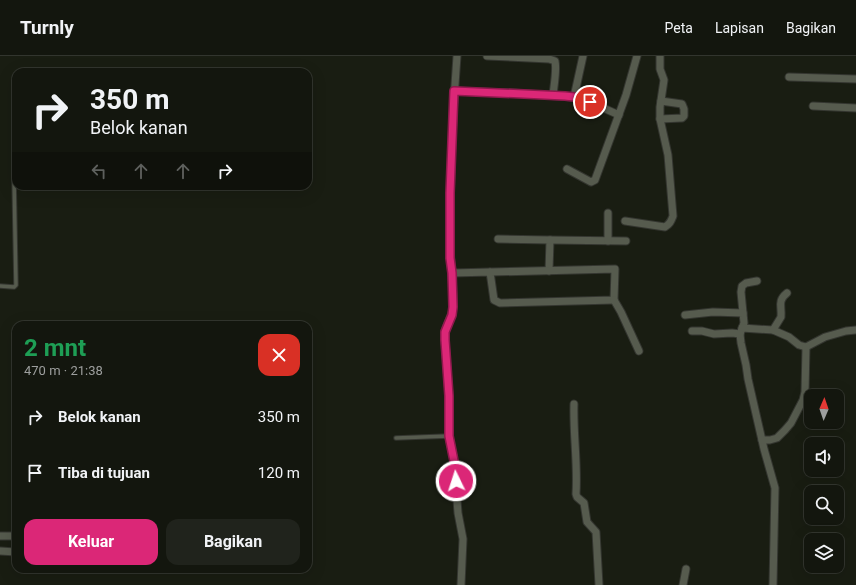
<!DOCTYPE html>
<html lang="id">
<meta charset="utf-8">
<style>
:root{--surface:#13160e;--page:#20231c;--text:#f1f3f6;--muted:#9d9f9e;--line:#32352e;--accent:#db2777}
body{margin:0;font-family:Roboto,sans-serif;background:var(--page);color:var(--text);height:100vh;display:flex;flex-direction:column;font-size:15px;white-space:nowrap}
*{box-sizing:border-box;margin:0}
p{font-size:13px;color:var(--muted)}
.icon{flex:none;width:22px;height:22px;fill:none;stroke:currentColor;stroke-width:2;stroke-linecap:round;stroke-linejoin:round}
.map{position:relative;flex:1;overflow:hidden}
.side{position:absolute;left:12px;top:265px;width:300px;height:252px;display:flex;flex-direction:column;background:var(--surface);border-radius:12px;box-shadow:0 4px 16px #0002,0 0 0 1px var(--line)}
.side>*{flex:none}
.guide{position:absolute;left:12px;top:12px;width:300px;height:122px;border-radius:12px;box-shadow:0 4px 16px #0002,0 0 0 1px var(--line);background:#13160e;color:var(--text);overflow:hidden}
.needle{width:26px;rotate:2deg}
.controls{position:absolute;left:804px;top:333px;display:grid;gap:8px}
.controls a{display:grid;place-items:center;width:40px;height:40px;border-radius:8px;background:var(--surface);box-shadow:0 4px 16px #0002,0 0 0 1px var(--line);font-size:20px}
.pin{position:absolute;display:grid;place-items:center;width:34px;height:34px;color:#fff;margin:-17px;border:2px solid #fff;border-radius:50%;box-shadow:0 1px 4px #0007}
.me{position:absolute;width:44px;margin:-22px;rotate:356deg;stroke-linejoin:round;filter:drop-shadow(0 0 3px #0008)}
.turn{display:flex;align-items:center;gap:14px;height:84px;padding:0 12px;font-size:18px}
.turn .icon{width:52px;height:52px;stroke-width:2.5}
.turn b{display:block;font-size:28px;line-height:34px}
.lanes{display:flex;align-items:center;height:38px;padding:0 12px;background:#0003;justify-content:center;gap:20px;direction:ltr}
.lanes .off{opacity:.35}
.round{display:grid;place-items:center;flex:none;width:42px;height:42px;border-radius:12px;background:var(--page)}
.summary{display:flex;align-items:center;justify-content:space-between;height:68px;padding:0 12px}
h1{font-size:24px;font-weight:700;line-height:30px;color:#1e9e55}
.action{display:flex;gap:8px;margin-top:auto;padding:8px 12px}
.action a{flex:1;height:46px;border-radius:12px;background:var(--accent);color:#fff;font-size:16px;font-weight:700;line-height:46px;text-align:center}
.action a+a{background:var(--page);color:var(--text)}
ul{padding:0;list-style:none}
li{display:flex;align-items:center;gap:12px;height:56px;padding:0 12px}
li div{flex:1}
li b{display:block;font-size:15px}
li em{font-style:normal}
header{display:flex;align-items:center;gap:24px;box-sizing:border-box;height:56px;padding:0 20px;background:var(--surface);border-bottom:1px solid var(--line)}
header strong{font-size:19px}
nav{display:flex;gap:22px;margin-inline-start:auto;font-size:14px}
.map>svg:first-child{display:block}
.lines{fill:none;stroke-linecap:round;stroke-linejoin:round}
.lane-casing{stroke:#343630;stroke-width:5.5}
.street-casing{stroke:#343630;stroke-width:9}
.lane{stroke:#565b4e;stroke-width:3.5}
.street{stroke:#565b4e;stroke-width:7}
.route-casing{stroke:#8e194d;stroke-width:10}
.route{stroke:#db2777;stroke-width:7}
</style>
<header>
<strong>Turnly</strong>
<nav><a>Peta</a><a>Lapisan</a><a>Bagikan</a></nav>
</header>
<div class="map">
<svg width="856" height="529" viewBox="0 0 856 529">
<rect width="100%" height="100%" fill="#191d12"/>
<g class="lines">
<defs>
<g id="lane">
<path d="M0,230l14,1 2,-2 -2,-108"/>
<path d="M396,382l53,-2"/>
</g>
<g id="street">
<path d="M457,0c-5,62 -7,123 -7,185 0,22 4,45 3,67 -1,8 -6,15 -8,23 0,3 0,6 0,9l4,56v40l5,25 4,52 5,26 -2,46"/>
<path d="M487,0l62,3 6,2c2,9 -1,24 -2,34"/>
<path d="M789,21l67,2"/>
<path d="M455,35l58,2 61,4 16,5 29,13"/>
<path d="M574,41l9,-41"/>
<path d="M813,50l43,2"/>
<path d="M660,63l22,-1 2,-2v-7l-2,-5 -21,-3"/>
<path d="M567,113l24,13 4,-2 31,-85 11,-39"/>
<path d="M625,165l40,6c5,-3 6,-6 8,-11l-5,-61 -8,-36v-12l4,-27 -4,-11v-13"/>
<path d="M498,183l52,1 -1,31"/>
<path d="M550,184l76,1"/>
<path d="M608,185v-28"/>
<path d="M452,217l163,-4 -1,31 -114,3 -6,-3 -4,-28"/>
<path d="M614,244l7,12 18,39"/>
<path d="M743,257l-2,-21 1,-6 4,-3 11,-2"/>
<path d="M685,259l28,-3 30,1 1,10 -4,11 1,9 5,22 2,14 16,70 11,39 -2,97"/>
<path d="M742,272l31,2 16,7 10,8 7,2 19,-10 21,-6 10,-1"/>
<path d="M773,274l8,-13c1,-11 -4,-16 6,-24"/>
<path d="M692,275h10l12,3 18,-1 8,1"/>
<path d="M574,348c-1,30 4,60 2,90l1,3 7,6 3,19 9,10 3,53"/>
<path d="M762,384h8l7,-2 8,-8 6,-7 12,-23 2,-8 1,-45"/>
<path d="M0,480h16"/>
<path d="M0,495l16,1"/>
<path d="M683,529l3,-16"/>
</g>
</defs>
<use href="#lane" class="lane-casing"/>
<use href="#street" class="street-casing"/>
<use href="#lane" class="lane"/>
<use href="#street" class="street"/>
</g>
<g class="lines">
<defs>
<path id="route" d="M456,425l-2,-20 -5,-25v-40l-4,-56v-8l7,-17 1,-8 -1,-34 -2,-15v-65l4,-102 70,3 41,2 9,1 16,5"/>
</defs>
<use href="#route" class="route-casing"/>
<use href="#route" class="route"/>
</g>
</svg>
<div class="controls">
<a><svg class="needle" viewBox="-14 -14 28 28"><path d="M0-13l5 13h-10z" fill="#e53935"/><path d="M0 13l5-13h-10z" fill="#9d9f9e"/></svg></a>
<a><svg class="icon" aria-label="sound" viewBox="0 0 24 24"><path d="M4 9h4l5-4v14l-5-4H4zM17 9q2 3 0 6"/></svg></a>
<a><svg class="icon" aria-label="search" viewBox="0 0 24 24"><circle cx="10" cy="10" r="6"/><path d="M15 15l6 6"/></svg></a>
<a><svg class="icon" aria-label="layers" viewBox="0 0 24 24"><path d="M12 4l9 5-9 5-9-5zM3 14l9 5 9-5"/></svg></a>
</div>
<div class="pin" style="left:590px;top:46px;background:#d93025"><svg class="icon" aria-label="arrive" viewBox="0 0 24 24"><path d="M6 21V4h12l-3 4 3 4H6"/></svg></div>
<svg class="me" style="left:456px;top:425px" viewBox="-20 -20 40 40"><circle r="17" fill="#db2777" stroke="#fff" stroke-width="3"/><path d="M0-11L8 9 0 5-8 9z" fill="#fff"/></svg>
<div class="guide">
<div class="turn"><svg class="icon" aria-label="right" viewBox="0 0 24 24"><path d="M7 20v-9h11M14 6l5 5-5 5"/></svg><div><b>350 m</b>Belok kanan</div></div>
<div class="lanes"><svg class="icon off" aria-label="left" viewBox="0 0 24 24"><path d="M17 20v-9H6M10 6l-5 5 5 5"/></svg><svg class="icon off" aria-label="ahead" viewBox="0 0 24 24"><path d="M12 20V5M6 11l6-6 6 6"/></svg><svg class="icon off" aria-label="ahead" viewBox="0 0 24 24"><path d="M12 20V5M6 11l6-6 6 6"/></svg><svg class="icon" aria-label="right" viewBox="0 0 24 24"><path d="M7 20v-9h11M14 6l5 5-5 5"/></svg></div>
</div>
<section class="side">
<div class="summary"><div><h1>2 mnt</h1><p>470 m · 21:38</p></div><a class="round" style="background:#d93025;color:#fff"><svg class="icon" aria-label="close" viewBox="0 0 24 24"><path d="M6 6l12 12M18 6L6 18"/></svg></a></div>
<ul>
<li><svg class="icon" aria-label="right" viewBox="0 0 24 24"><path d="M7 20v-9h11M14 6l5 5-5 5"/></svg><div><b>Belok kanan</b></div><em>350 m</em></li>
<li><svg class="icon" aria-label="arrive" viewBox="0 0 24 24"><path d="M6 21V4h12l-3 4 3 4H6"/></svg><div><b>Tiba di tujuan</b></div><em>120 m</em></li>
</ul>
<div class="action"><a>Keluar</a><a>Bagikan</a></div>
</section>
</div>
